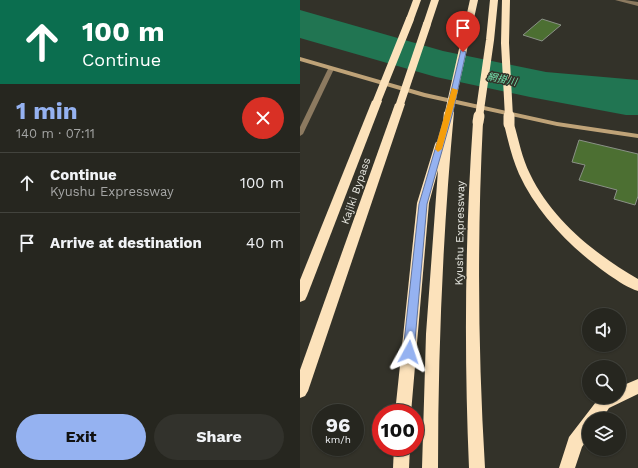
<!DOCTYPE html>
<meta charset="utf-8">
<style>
:root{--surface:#26261f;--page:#32322c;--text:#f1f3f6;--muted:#a4a5a4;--line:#42433d;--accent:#95b2f1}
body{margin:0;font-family:"Work Sans","Noto Sans JP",sans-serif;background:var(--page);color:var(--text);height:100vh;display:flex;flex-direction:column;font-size:15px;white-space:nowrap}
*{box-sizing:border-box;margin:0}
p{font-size:13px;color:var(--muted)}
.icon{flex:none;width:22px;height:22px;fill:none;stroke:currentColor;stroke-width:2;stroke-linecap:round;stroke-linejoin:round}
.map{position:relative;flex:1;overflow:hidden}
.side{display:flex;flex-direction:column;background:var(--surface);width:300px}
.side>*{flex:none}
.top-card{background:#0b6e4f;color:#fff;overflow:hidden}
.tools{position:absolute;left:282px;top:308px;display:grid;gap:8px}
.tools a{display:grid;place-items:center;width:44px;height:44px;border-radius:50%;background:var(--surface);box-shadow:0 1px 3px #0004,0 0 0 1px var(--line);font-size:20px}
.speed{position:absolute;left:12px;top:404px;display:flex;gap:8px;font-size:20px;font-weight:700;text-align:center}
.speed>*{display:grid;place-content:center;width:52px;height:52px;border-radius:50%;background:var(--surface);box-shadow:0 1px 3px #0004,0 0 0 1px var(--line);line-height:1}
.speed small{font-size:10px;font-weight:400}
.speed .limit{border:6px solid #d22;background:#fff;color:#111}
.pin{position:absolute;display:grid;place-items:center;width:34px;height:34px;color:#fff;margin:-41px -17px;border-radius:50% 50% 50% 0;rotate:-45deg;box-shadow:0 0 4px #0007}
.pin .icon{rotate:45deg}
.me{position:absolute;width:44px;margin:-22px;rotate:5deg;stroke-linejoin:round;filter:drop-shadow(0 0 3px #0008)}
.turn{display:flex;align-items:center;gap:14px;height:84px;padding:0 16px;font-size:18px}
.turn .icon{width:52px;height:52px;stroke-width:2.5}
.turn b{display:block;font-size:28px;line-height:34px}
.round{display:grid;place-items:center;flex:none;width:42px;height:42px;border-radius:21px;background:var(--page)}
.head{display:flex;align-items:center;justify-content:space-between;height:68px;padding:0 16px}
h1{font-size:24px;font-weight:700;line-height:30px;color:var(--accent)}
.action{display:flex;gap:8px;margin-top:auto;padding:8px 16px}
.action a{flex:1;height:46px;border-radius:24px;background:var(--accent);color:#111;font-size:16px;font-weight:700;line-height:46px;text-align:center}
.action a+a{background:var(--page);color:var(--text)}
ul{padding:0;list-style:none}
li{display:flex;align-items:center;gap:12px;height:60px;padding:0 16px;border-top:1px solid var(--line)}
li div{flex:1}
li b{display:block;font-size:15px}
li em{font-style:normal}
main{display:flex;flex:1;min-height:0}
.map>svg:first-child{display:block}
.water{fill:#217552}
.building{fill:#4c6f32;stroke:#8a9186}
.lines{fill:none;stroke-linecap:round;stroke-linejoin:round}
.street{fill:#8c7a60;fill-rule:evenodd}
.secondary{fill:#bfa378;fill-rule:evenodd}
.highway{fill:#fce2bb;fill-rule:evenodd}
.highway-bridge-far1{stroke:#fce2bb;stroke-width:8}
.highway-bridge{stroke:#fce2bb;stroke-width:11}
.route{fill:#95b2f1;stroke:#61749d}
.slow{fill:#f59e0b}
.labels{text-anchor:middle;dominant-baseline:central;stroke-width:3;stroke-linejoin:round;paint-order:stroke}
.far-water-label{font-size:10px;font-style:italic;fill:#74e2ae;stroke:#333229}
.street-label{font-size:11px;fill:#e5e5de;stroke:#333229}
</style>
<main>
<section class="side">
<div class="top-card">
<div class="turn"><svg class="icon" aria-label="ahead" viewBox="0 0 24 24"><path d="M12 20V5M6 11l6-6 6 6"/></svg><div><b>100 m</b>Continue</div></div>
</div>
<div class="head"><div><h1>1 min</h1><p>140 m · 07:11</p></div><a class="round" style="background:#d93025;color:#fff"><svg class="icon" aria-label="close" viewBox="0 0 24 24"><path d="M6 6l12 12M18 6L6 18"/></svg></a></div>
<ul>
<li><svg class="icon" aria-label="ahead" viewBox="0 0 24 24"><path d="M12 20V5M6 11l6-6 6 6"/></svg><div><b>Continue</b><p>Kyushu Expressway</p></div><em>100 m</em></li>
<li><svg class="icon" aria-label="arrive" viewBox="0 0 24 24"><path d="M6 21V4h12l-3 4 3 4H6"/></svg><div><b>Arrive at destination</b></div><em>40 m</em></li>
</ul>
<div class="action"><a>Exit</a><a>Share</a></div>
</section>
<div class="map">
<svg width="338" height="468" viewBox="0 0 338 468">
<rect width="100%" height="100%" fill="#333229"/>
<path class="water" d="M0,10l143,41 103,21 92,8v35h-12l-96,-18 -94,-20 -136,-39z"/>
<g class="building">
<path d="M242,19l19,6 -19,16 -19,-6z"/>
<path d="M279,140l59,14v42l-3,9 -21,-6 3,-9 -38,-10 6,-15 -13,-3z"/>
</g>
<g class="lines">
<g class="street">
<path d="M315,0h10l13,2v4z"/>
<path d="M31,67l3,2 -31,65 -3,2v-9l28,-58z"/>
</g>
<path class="secondary" d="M0,57l125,36 132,29 81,12v4l-81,-12 -133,-29 -124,-36z"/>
<g class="highway">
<path d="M113,0h8l-7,19 -4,2 -4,-2z"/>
<path d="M131,0h8l-8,24 -4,2 -4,-2z"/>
<path d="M77,98l5,3 -75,195 -2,4 -5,2v-22l72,-179z"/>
<path d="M100,101l5,3 -97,287 -3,5 -5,2v-28l95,-266z"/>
<path d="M149,109l5,3c-11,119 -16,237 -16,356h-16l4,-134 12,-164 -9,33 -18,210h-16l22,-210 18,-59 1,-2 5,-1 3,-29z"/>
<path d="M178,119l5,3c-6,116 -5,231 2,346h-16c-5,-116 -4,-231 4,-346z"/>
<path d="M209,121l5,3c5,17 8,34 16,50 22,46 65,80 108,105v12c-10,-3 -20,-10 -29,-16 -37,-26 -71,-60 -90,-101 -7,-16 -11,-33 -15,-50z"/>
<path d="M338,379v15l-29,14 -7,11h-13v18l-7,10 -7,21h-16l10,-31 30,-39 20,-1v-10z"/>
<path d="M94,447h16l-1,21h-16z"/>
</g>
<g class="highway-bridge-far1">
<path d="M206,0l-1,43 4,74"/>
<path d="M77,101l33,-82"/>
<path d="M100,104l27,-80"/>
<path d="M149,112l25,-112"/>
<path d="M179,117l11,-77 4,-40"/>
</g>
<g class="highway-bridge">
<path d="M209,116v8"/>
<path d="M178,122l1,-6"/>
</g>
</g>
<path class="route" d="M161,50l5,2 -13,60 -26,92 -13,148 -1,4 -4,1 -4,-1 -2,-4 16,-148 27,-92z"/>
<path class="slow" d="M152,88l6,2 -16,59 -4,3 -3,-3z"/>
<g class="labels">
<g class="far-water-label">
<text transform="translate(202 79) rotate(11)">網掛川</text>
</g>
<g class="street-label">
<text transform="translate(56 191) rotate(-71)">Kajiki Bypass</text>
<text transform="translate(160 233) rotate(-89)">Kyushu Expressway</text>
</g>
</g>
</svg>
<div class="tools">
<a><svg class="icon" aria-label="sound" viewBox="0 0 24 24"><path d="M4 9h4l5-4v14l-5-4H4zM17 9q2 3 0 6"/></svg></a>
<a><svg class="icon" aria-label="search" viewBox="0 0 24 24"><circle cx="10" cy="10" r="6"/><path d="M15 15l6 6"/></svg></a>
<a><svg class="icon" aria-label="layers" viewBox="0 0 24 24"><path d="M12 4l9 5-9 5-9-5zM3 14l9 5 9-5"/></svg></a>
</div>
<div class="speed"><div>96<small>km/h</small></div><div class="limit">100</div></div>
<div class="pin" style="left:163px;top:52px;background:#d93025"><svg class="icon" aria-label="arrive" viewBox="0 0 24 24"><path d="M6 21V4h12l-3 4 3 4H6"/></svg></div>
<svg class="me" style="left:109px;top:352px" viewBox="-20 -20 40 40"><path d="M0-17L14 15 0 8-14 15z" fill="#95b2f1" stroke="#fff" stroke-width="4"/></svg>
</div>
</main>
